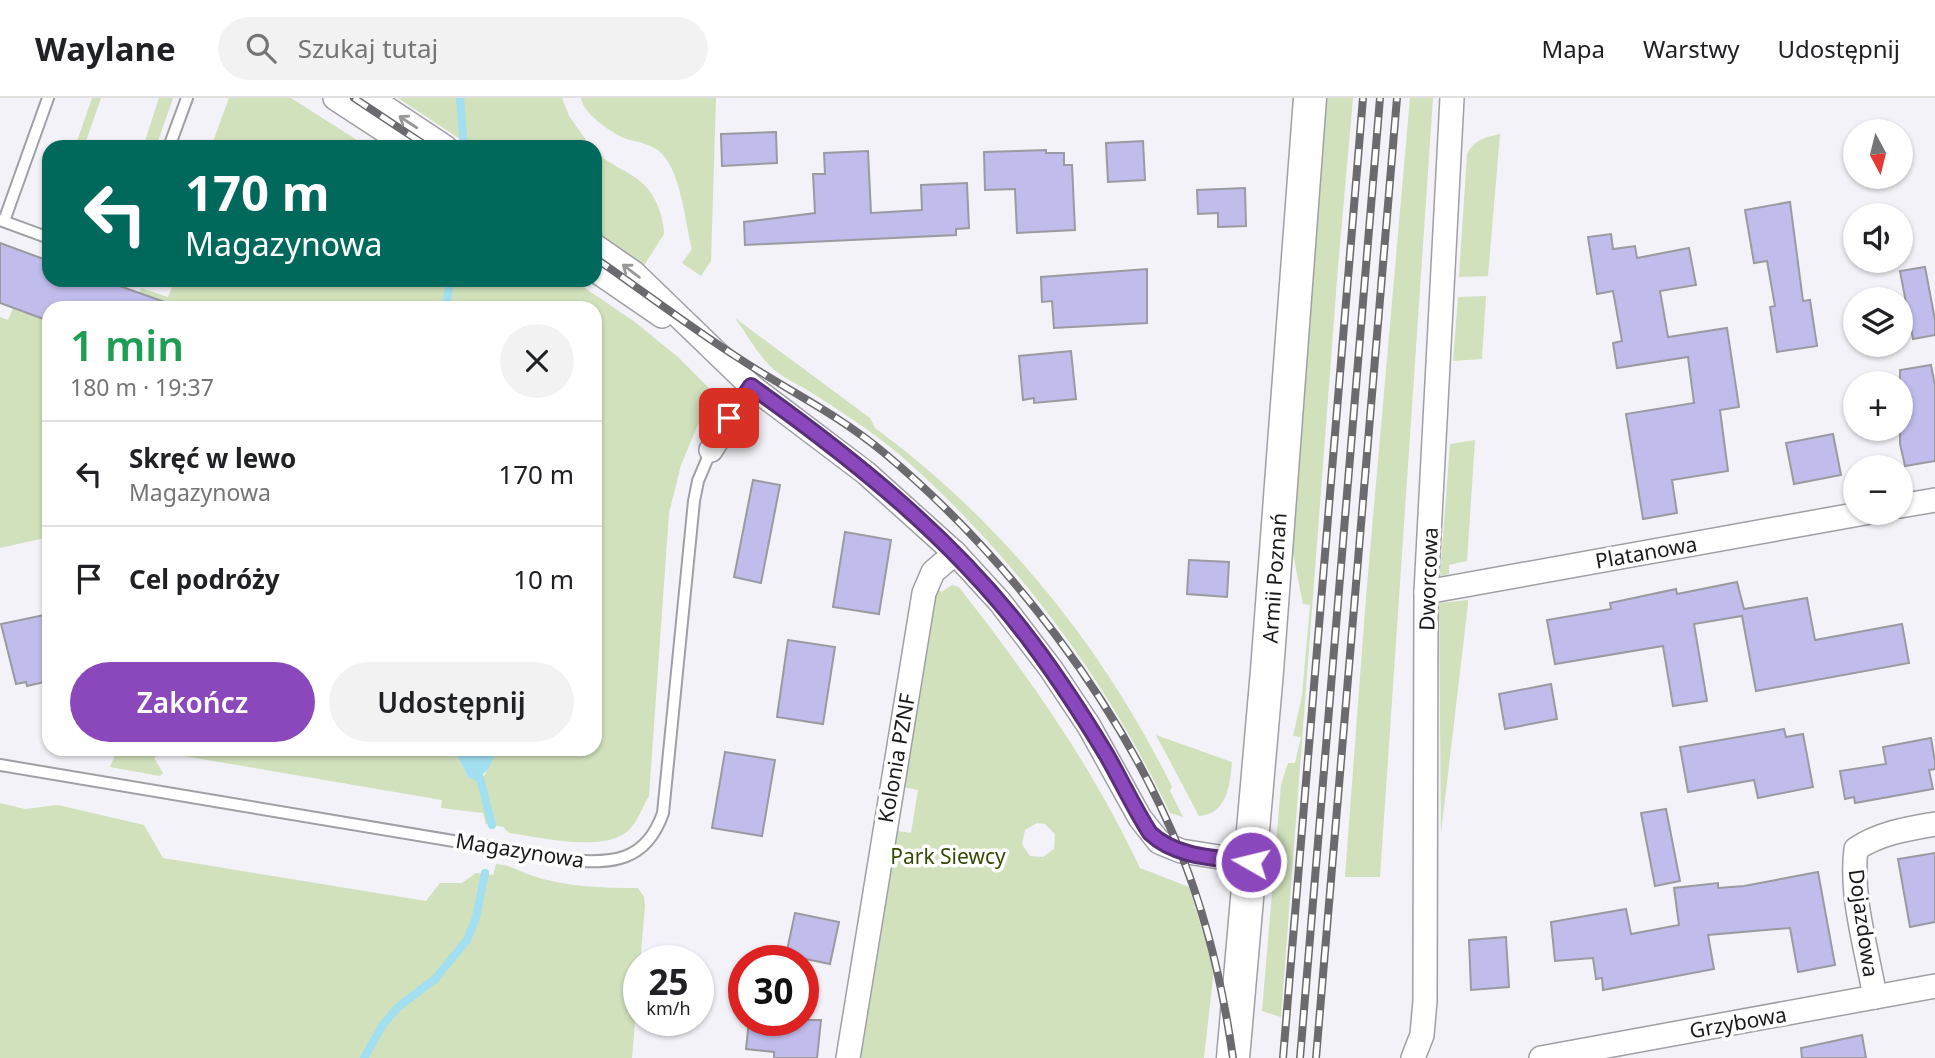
<!DOCTYPE html>
<html lang="pl">
<meta charset="utf-8">
<style>
:root{--surface:#fff;--page:#f2f2f2;--text:#202124;--muted:#757577;--line:#e0e0e0;--accent:#8b48bc}
body{margin:0;font-family:"Noto Sans",sans-serif;background:var(--page);color:var(--text);height:100vh;display:flex;flex-direction:column;font-size:26px;white-space:nowrap}
*{box-sizing:border-box;margin:0}
p{font-size:23px;color:var(--muted)}
.icon{flex:none;width:38px;height:38px;fill:none;stroke:currentColor;stroke-width:2;stroke-linecap:round;stroke-linejoin:round}
.map{position:relative;flex:1;overflow:hidden}
.details{position:absolute;left:42px;top:203px;width:560px;height:455px;display:flex;flex-direction:column;background:var(--surface);border-radius:21px;box-shadow:0 2px 5px #0004}
.details>*{flex:none}
.guide{position:absolute;left:42px;top:42px;width:560px;height:147px;border-radius:21px;box-shadow:0 2px 5px #0004;background:#00695c;color:#fff;overflow:hidden}
.needle{width:46px;rotate:173deg}
.buttons{position:absolute;left:1843px;top:21px;display:grid;gap:14px}
.buttons a{display:grid;place-items:center;width:70px;height:70px;border-radius:50%;background:var(--surface);box-shadow:0 2px 5px #0004;font-size:35px}
.speed{position:absolute;left:623px;top:847px;display:flex;gap:14px;font-size:35px;font-weight:700;text-align:center}
.speed>*{display:grid;place-content:center;width:91px;height:91px;border-radius:50%;background:var(--surface);box-shadow:0 2px 5px #0004;line-height:1}
.speed small{font-size:18px;font-weight:400}
.speed .limit{border:10px solid #d22;background:#fff;color:#111}
.pin{position:absolute;display:grid;place-items:center;width:60px;height:60px;color:#fff;margin:-30px;border-radius:14px;box-shadow:0 4px 10px #0006}
.me{position:absolute;width:77px;margin:-38px;rotate:278deg;stroke-linejoin:round;filter:drop-shadow(0 0 5px #0008)}
.turn{display:flex;align-items:center;gap:24px;height:147px;padding:0 28px;font-size:32px}
.turn .icon{width:91px;height:91px;stroke-width:2.5}
.turn b{display:block;font-size:49px;line-height:60px}
.round{display:grid;place-items:center;flex:none;width:74px;height:74px;border-radius:37px;background:var(--page)}
.summary{display:flex;align-items:center;justify-content:space-between;height:119px;padding:0 28px}
h1{font-size:42px;font-weight:600;line-height:52px;color:#1e9e55}
.primary-button{display:flex;gap:14px;margin-top:auto;padding:14px 28px}
.primary-button a{flex:1;height:80px;border-radius:42px;background:var(--accent);color:#fff;font-size:28px;font-weight:600;line-height:80px;text-align:center}
.primary-button a+a{background:var(--page);color:var(--text)}
ul{padding:0;list-style:none}
li{display:flex;align-items:center;gap:21px;height:105px;padding:0 28px;border-top:2px solid var(--line)}
li div{flex:1}
li b{display:block;font-size:26px}
li em{font-style:normal}
header{display:flex;align-items:center;gap:42px;box-sizing:border-box;height:98px;padding:0 35px;background:var(--surface);border-bottom:2px solid var(--line)}
header strong{font-size:33px}
nav{display:flex;gap:38px;margin-inline-start:auto;font-size:24px}
.search{width:490px;height:63px;background:var(--page);display:flex;align-items:center;gap:18px;box-sizing:border-box;padding:0 24px;border-radius:38px;color:var(--muted);font-size:26px}
.map>svg:first-child{display:block}
.green{fill:#d0e1bc;fill-rule:evenodd}
.water{fill:#a2dff0}
.lines{fill:none;stroke-linecap:round;stroke-linejoin:round}
.stream{stroke:#a2dff0;stroke-width:8}
.building{fill:#c0bceb;stroke:#9b9aa0;stroke-width:2}
.service-casing{stroke:#9f9fa5;stroke-width:14}
.minor-casing{stroke:#9f9fa5;stroke-width:26}
.secondary-casing{stroke:#9f9fa5;stroke-width:35}
.service{stroke:#fff;stroke-width:10}
.minor{stroke:#fff;stroke-width:23}
.secondary{stroke:#fff;stroke-width:32}
.rail-casing{stroke:#6b6b6f;stroke-width:8}
.rail{stroke:#fff;stroke-width:5;stroke-dasharray:16;stroke-linecap:butt}
.oneway{stroke:#989899}
.route-casing{stroke:#5a2f7a;stroke-width:18}
.route{stroke:#8b48bc;stroke-width:12}
.labels{text-anchor:middle;dominant-baseline:central;stroke-width:7;stroke-linejoin:round;paint-order:stroke}
.street-label{font-size:21px;fill:#1a1a1c;stroke:#fff}
.park-label{font-size:21px;fill:#324a02;stroke:#fff}
</style>
<header>
<strong>Waylane</strong>
<div class="search"><svg class="icon" aria-label="search" viewBox="0 0 24 24"><circle cx="10" cy="10" r="6"/><path d="M15 15l6 6"/></svg>Szukaj tutaj</div>
<nav><a>Mapa</a><a>Warstwy</a><a>Udostępnij</a></nav>
</header>
<div class="map">
<svg width="1935" height="960" viewBox="0 0 1935 960">
<rect width="100%" height="100%" fill="#f2f2f8"/>
<g class="green">
<path d="M92,0h9l-17,49h-9z"/>
<path d="M159,0h14l-17,49h-13z"/>
<path d="M229,0h62l77,49h-157z"/>
<path d="M398,0h164l7,18 22,31h-119z"/>
<path d="M581,0h135l-5,163 -10,15 -19,-13 10,-14c-7,-27 -11,-80 -33,-98 -10,-8 -24,-9 -35,-13 -14,-6 -41,-25 -43,-40z"/>
<path d="M1327,0h26l-15,169 -57,750 -19,-6 19,-226 7,-22h7l6,-26 -8,-1 9,-40 8,-91 -7,-1 -10,-50z"/>
<path d="M1410,0h23l-53,779h-35l21,-280z"/>
<path d="M1500,36l-12,142 -29,1 8,-123c7,-14 18,-17 33,-20z"/>
<path d="M595,53c26,24 53,22 65,61 2,7 4,14 4,22l-21,33 -48,-31z"/>
<path d="M175,182h398l62,42 44,36 29,29 3,7 -30,71 -12,48 -20,283c-6,10 -11,24 -19,33 -24,25 -90,8 -121,4l-6,-6 -17,-3 -3,-11 -42,-5 1,-8 -276,-47h-7l-5,5 9,15 -3,3 -50,-9 8,-18h336l14,28 16,-1 13,-27h98v-441h-445l-13,-11 4,-9 27,9z"/>
<path d="M1486,198l-4,63 -29,2 5,-64z"/>
<path d="M13,210l36,13v216l-49,11v-231l8,3z"/>
<path d="M735,220l135,100 5,10c123,90 225,215 293,351l4,7 -2,5 13,26 -13,-4c-63,-134 -158,-260 -270,-358 -28,-24 -60,-44 -91,-64 -13,-8 -30,-15 -40,-26 -13,-14 -23,-32 -34,-47z"/>
<path d="M1475,342l-8,121 -18,4v9l-9,2 10,-132z"/>
<path d="M952,487l7,2c72,93 130,174 181,281l49,19 25,82 -10,89h-343l37,-227 13,2 7,-43 -15,-3 32,-198 7,3zM1037,725l8,1 10,10 -1,15 -11,8 -13,-1 -8,-12 3,-14z"/>
<path d="M1468,502v4l-27,229 -2,-230z"/>
<path d="M1156,637l76,27c-2,23 -5,52 -33,54z"/>
<path d="M0,705l25,6 33,-4 86,20 19,33 263,43 14,-18h22l14,-10 17,2 3,-11c14,1 23,7 37,12 34,11 70,12 105,12l6,9 1,9 -13,152h-632z"/>
</g>
<path class="water" d="M454,651h43l-8,19 -13,13 -8,-4z"/>
<g class="lines">
<g class="stream">
<path d="M460,0l4,49"/>
<path d="M446,210l4,-28"/>
<path d="M480,680l12,47"/>
<path d="M364,960l18,-32 16,-19 37,-28 32,-39 9,-22 9,-45"/>
</g>
</g>
<g class="building">
<path d="M776,34l1,31 -55,3 -1,-32z"/>
<path d="M1143,43l2,39 -37,2 -2,-39z"/>
<path d="M1046,52v3h18v12h8l3,65 -58,3 -2,-44 -30,1 -1,-38z"/>
<path d="M868,53l3,62 51,-3 -1,-25 46,-2 2,45 -13,1v6l-211,10 -1,-23 71,-9 -2,-39h12l-1,-21z"/>
<path d="M1245,90l1,38 -28,1v-14l-20,1 -1,-24z"/>
<path d="M1790,104l13,99 7,-1 7,46 -40,6 -7,-45 5,-1 -8,-45 -13,2 -9,-53z"/>
<path d="M1611,136l2,15 22,-3 2,12 52,-10 7,37 -36,6 8,46 59,-9 12,79 -19,3 8,61 -56,9 5,33 -34,6 -17,-105 68,-11 -6,-46 -71,11 -4,-25 9,-2 -9,-50 -16,3 -9,-57z"/>
<path d="M0,145l49,18v19h54l70,25v3h-124v13l-49,-18z"/>
<path d="M1925,169l10,53v15l-22,4 -13,-68z"/>
<path d="M1147,171v54l-93,5 -2,-27 -10,1 -1,-25z"/>
<path d="M1071,253l5,48 -42,4v-5l-11,2 -4,-44z"/>
<path d="M1931,267l4,20v76l-30,5 -5,-22v-74z"/>
<path d="M1833,336l8,41 -47,9 -8,-41z"/>
<path d="M753,382l27,5 -19,98 -27,-6z"/>
<path d="M845,434l46,8 -12,74 -46,-7z"/>
<path d="M1189,462l40,2 -2,35 -40,-3z"/>
<path d="M1737,484l7,27 63,-11 8,42 87,-16 7,39 -153,28 -14,-75 -48,8 13,77 -34,5 -10,-60 -108,18 -8,-44 64,-11 -1,-6 66,-14 1,5z"/>
<path d="M49,516v67l-22,5 -1,-4 -10,2 -15,-60z"/>
<path d="M788,542l47,7 -12,77 -46,-7z"/>
<path d="M1551,586l6,35 -52,10 -6,-35z"/>
<path d="M1784,631l2,8 17,-3 10,53 -55,11 -4,-18 -66,12 -8,-45z"/>
<path d="M1931,640l4,23v8l-6,1 4,19 -78,14 -1,-6 -9,2 -5,-28 46,-7 -3,-17z"/>
<path d="M725,654l50,8 -13,76 -50,-8z"/>
<path d="M1666,711l14,72 -25,5 -14,-73z"/>
<path d="M1935,755v69l-25,5 -12,-68z"/>
<path d="M1818,774l17,93 -37,7 -8,-44 -82,7 6,34 -111,21 -1,-12 -6,1 -3,-21 -38,3 -4,-39 75,-13 5,25 48,-9 -5,-37 44,-5v5l26,-2z"/>
<path d="M795,815l44,9 -9,42 -44,-9z"/>
<path d="M1506,839l3,50 -38,3 -2,-50z"/>
<path d="M749,922h72l-4,38h-43v-6l-28,-3z"/>
<path d="M1862,937l4,23h-64l-1,-10z"/>
</g>
<g class="lines">
<defs>
<g id="service">
<path d="M169,49l18,-49"/>
<path d="M0,122l49,18"/>
<path d="M4,123l44,-123"/>
<path d="M0,667l567,95c45,4 79,2 96,-47l31,-312 4,-20 13,-31"/>
</g>
<g id="minor">
<path d="M335,0l75,49"/>
<path d="M371,0l74,49"/>
<path d="M595,148l39,27 117,113 115,87 89,80 45,49 51,67 38,57 51,92 19,24 22,9 70,11"/>
<path d="M595,172l67,46"/>
<path d="M711,352l40,-64"/>
<path d="M1900,408l35,-6"/>
<path d="M1426,494l439,-79"/>
<path d="M1875,899c-8,-47 -25,-100 -19,-148 24,-16 51,-20 79,-25"/>
<path d="M848,960l76,-465 9,-21 22,-19"/>
<path d="M1413,960l9,-23 3,-34 1,-409 26,-494"/>
<path d="M1541,960l394,-72"/>
</g>
<path id="secondary" d="M1233,960l34,-387 43,-573"/>
</defs>
<use href="#service" class="service-casing"/>
<use href="#minor" class="minor-casing"/>
<use href="#secondary" class="secondary-casing"/>
<use href="#service" class="service"/>
<use href="#minor" class="minor"/>
<use href="#secondary" class="secondary"/>
<defs>
<g id="rail">
<path d="M354,0l74,49"/>
<path d="M595,160c48,33 95,69 145,101 47,31 99,56 143,93 122,101 238,252 297,399 27,67 43,136 53,207"/>
<path d="M1283,960l80,-960"/>
<path d="M1300,960l80,-960"/>
<path d="M1316,960l81,-960"/>
</g>
</defs>
<use href="#rail" class="rail-casing"/>
<use href="#rail" class="rail"/>
</g>
<defs><path id="oneway-shaft" d="M-6 0H5M1.5-3L5.5 0L1.5 3" fill="none" stroke-width="1.6" stroke-linecap="round" stroke-linejoin="round" transform="scale(1.75)"/></defs>
<g class="oneway">
<use href="#oneway-shaft" transform="translate(408 24) rotate(-147)"/>
<use href="#oneway-shaft" transform="translate(631 173) rotate(-143)"/>
</g>
<g class="lines">
<defs>
<path id="route" d="M729,320l22,-32c104,74 204,154 281,257 27,36 51,73 74,111 15,26 28,54 44,79 26,25 67,25 101,29"/>
</defs>
<use href="#route" class="route-casing"/>
<use href="#route" class="route"/>
</g>
<g class="labels">
<g class="street-label">
<text transform="translate(1646 454) rotate(-10)">Platanowa</text>
<text transform="translate(1274 480) rotate(-86)">Armii Poznań</text>
<text transform="translate(1428 481) rotate(-88)">Dworcowa</text>
<text transform="translate(896 660) rotate(-80)">Kolonia PZNF</text>
<text transform="translate(520 752) rotate(9)">Magazynowa</text>
<text transform="translate(1864 825) rotate(82)">Dojazdowa</text>
<text transform="translate(1738 924) rotate(-10)">Grzybowa</text>
</g>
<g class="park-label">
<text x="948" y="758">Park Siewcy</text>
</g>
</g>
</svg>
<div class="buttons">
<a><svg class="needle" viewBox="-14 -14 28 28"><path d="M0-13l5 13h-10z" fill="#e53935"/><path d="M0 13l5-13h-10z" fill="#757577"/></svg></a>
<a><svg class="icon" aria-label="sound" viewBox="0 0 24 24"><path d="M4 9h4l5-4v14l-5-4H4zM17 9q2 3 0 6"/></svg></a>
<a><svg class="icon" aria-label="layers" viewBox="0 0 24 24"><path d="M12 4l9 5-9 5-9-5zM3 14l9 5 9-5"/></svg></a>
<a>+</a>
<a>−</a>
</div>
<div class="speed"><div>25<small>km/h</small></div><div class="limit">30</div></div>
<div class="pin" style="left:729px;top:320px;background:#d93025"><svg class="icon" aria-label="arrive" viewBox="0 0 24 24"><path d="M6 21V4h12l-3 4 3 4H6"/></svg></div>
<svg class="me" style="left:1251px;top:764px" viewBox="-20 -20 40 40"><circle r="17" fill="#8b48bc" stroke="#fff" stroke-width="3"/><path d="M0-11L8 9 0 5-8 9z" fill="#fff"/></svg>
<div class="guide">
<div class="turn"><svg class="icon" aria-label="left" viewBox="0 0 24 24"><path d="M17 20v-9H6M10 6l-5 5 5 5"/></svg><div><b>170 m</b>Magazynowa</div></div>
</div>
<section class="details">
<div class="summary"><div><h1>1 min</h1><p>180 m · 19:37</p></div><a class="round"><svg class="icon" aria-label="close" viewBox="0 0 24 24"><path d="M6 6l12 12M18 6L6 18"/></svg></a></div>
<ul>
<li><svg class="icon" aria-label="left" viewBox="0 0 24 24"><path d="M17 20v-9H6M10 6l-5 5 5 5"/></svg><div><b>Skręć w lewo</b><p>Magazynowa</p></div><em>170 m</em></li>
<li><svg class="icon" aria-label="arrive" viewBox="0 0 24 24"><path d="M6 21V4h12l-3 4 3 4H6"/></svg><div><b>Cel podróży</b></div><em>10 m</em></li>
</ul>
<div class="primary-button"><a>Zakończ</a><a>Udostępnij</a></div>
</section>
</div>
